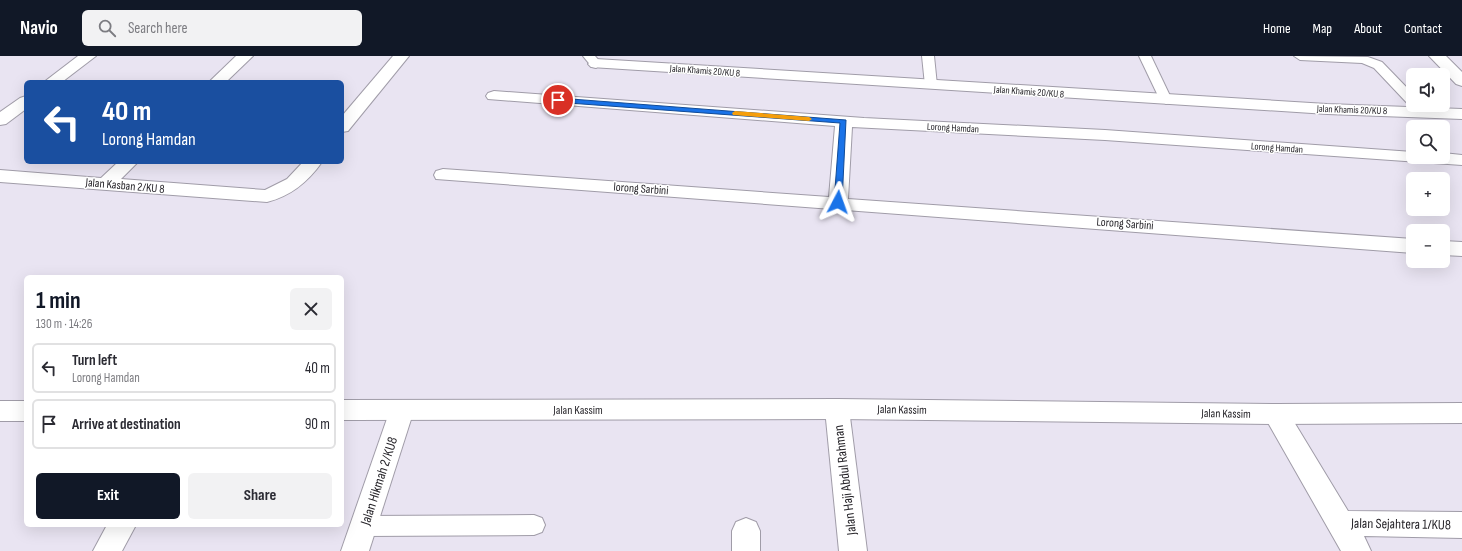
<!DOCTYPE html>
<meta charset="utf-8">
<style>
:root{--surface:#fff;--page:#f2f2f3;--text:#2b2b33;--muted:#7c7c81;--line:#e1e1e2;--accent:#111827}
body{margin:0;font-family:"Sofia Sans Condensed",sans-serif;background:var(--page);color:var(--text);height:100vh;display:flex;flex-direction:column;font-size:15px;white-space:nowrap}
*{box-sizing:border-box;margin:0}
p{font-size:13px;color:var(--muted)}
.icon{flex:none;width:22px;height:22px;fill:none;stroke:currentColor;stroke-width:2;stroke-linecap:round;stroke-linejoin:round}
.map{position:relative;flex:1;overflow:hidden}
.details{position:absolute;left:24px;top:219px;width:320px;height:252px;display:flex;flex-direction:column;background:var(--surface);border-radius:6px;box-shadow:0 4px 16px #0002}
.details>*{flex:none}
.guide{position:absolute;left:24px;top:24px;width:320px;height:84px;border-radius:6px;box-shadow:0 4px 16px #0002;background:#1a4fa0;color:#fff;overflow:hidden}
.buttons{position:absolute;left:1406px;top:12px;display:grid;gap:8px}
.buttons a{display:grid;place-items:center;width:44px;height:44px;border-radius:6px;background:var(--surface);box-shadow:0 4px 16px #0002;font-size:20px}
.pin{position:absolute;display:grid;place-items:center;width:34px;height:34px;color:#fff;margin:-17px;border:2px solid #fff;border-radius:50%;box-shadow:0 1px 4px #0007}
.me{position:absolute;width:44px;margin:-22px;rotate:4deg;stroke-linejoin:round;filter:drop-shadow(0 0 3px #0008)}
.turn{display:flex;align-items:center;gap:14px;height:84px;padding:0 12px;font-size:18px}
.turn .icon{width:52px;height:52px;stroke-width:2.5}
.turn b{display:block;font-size:28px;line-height:34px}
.round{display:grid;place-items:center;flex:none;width:42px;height:42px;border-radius:6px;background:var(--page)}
.summary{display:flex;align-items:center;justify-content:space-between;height:68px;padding:0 12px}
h1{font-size:24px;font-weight:700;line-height:30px;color:var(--accent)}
.button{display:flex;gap:8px;margin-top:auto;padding:8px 12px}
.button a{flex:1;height:46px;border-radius:6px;background:var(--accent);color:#fff;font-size:16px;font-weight:700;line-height:46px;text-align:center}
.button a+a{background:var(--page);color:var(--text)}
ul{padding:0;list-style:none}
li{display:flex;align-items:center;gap:12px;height:50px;margin:0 8px 6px;padding:0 4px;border:2px solid var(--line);border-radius:6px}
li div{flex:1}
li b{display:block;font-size:15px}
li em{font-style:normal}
header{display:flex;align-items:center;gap:24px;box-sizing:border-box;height:56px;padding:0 20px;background:var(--accent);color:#fff}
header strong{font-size:19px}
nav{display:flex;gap:22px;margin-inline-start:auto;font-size:14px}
.search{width:280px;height:36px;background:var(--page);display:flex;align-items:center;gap:10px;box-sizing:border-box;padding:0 14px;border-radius:6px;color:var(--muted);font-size:15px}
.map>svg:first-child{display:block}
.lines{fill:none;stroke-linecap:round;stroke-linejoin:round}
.service-casing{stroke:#a09ca8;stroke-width:2}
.minor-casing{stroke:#a09ca8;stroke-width:2}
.tertiary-casing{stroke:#a09ca8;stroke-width:2}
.service{fill:#fff;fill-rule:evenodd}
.minor{fill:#fff;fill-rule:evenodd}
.tertiary{fill:#fff;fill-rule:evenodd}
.route{fill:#1a73e8;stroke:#114b97}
.slow{fill:#f59e0b}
.labels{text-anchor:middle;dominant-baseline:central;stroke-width:3;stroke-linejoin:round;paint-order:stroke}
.far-street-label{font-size:10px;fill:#262429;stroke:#fff}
.street-label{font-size:12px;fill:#262429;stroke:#fff}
.near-street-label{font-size:14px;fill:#262429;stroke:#fff}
</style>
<header>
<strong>Navio</strong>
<div class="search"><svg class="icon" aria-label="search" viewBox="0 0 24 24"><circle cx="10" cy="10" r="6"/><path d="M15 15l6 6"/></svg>Search here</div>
<nav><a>Home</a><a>Map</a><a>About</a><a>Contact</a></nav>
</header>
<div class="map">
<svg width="1462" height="495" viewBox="0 0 1462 495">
<rect width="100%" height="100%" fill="#e9e4f2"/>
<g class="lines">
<defs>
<g id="service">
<path d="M583,0h12l7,8 -6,4 -4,-1z"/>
<path d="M922,0h12l3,29 -2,3h-8l-2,-3z"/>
<path d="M1139,0h12l21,44 -2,3 -4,1 -6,-4z"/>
<path d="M1294,0l74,1 14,5 31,32v11l-5,-1 -34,-36 -12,-5 -62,-3z"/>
<path d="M534,459l8,3 3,7 -3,7 -8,3 -170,1 -8,-3 -3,-7 3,-7 8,-3z"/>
</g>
<g id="minor">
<path d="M78,0h18l-34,26h-18z"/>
<path d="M236,0h17l-27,26h-17z"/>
<path d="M393,0h16l-61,75 -6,1v-16z"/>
<path d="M1429,0h17l16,16v14l-6,-2z"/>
<path d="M596,3l731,45 135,5v10l-135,-5 -736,-47 -3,-3 3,-3z"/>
<path d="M494,35l370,27 241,12 308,22v5h30v-4l19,2v10l-357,-25 -253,-13 -4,72 565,40v14l-977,-74 -2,-4 2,-4 7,-2 386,28 6,-71 -347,-27 -2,-3 2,-3z"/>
<path d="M26,40v13l-20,15 -6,1v-13l20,-14z"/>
<path d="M118,106h20l-17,17 144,11 22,-11 16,-17h19c-14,20 -31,34 -55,40l-267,-20v-12l101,8z"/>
<path d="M1443,185l19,1v14l-19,-1z"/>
<path d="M837,343l9,3 3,7 18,142h-28l-14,-142 3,-7z"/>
<path d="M402,344l9,3 3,7 -45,141h-28l49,-141 3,-7z"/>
<path d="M1276,348l9,3 63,104 114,1v26l-98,-2 7,15h-30l-78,-137 4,-7z"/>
<path d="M746,462l10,4 4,9v20h-28v-20l4,-9z"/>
<path d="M107,469h29l-14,26h-29z"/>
</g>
<g id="tertiary">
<path d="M837,343l439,5 186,-1v20l-186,1 -439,-5 -495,1v-20z"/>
<rect x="0" y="345" width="26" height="20"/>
</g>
</defs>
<use href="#service" class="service-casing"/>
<use href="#minor" class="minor-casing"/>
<use href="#tertiary" class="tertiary-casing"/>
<use href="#service" class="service"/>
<use href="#minor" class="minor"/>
<use href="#tertiary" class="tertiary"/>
</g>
<path class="route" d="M558,42l288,22 -4,82 -4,3 -4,-3 6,-79 -285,-21 -1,-2z"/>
<path class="slow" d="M735,55l74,6 3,2 -3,2 -76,-6 -1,-2z"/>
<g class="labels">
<g class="far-street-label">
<text transform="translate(705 15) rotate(4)">Jalan Khamis 20/KU 8</text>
<text transform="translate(1029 36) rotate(4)">Jalan Khamis 20/KU 8</text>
<text transform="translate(1352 54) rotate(2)">Jalan Khamis 20/KU 8</text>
<text transform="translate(953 72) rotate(3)">Lorong Hamdan</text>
<text transform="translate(1277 92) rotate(4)">Lorong Hamdan</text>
</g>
<g class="street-label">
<text transform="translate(125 130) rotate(5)">Jalan Kasban 2/KU 8</text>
<text transform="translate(641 133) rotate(4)">lorong Sarbini</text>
<text transform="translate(1125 168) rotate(4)">Lorong Sarbini</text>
<text x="578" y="354">Jalan Kassim</text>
<text transform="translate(902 354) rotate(1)">Jalan Kassim</text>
<text transform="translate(1226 358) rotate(1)">Jalan Kassim</text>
</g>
<g class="near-street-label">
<text transform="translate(845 424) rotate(-97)">Jalan Haji Abdul Rahman</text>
<text transform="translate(379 425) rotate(-72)">Jalan Hikmah 2/KU8</text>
<text transform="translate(1401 468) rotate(1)">Jalan Sejahtera 1/KU8</text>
</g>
</g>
</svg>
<div class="buttons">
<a><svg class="icon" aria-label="sound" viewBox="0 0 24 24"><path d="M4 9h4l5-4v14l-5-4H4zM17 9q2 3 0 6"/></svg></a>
<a><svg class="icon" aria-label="search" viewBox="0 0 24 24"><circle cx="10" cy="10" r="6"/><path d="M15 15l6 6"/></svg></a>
<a>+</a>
<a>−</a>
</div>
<div class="pin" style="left:558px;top:44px;background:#d93025"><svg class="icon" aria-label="arrive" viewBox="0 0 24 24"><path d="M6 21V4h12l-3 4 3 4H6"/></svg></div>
<svg class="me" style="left:838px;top:146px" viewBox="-20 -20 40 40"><path d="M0-17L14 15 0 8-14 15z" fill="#1a73e8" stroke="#fff" stroke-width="4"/></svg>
<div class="guide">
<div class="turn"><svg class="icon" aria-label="left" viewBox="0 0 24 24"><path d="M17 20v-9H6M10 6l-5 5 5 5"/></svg><div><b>40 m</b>Lorong Hamdan</div></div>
</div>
<section class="details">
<div class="summary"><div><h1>1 min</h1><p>130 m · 14:26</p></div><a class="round"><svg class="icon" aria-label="close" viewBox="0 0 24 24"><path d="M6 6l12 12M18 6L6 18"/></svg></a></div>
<ul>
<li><svg class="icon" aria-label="left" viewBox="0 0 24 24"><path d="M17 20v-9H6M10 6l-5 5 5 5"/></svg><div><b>Turn left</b><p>Lorong Hamdan</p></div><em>40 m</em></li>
<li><svg class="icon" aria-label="arrive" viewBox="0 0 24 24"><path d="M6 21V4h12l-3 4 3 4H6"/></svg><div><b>Arrive at destination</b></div><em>90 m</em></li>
</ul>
<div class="button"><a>Exit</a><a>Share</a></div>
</section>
</div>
